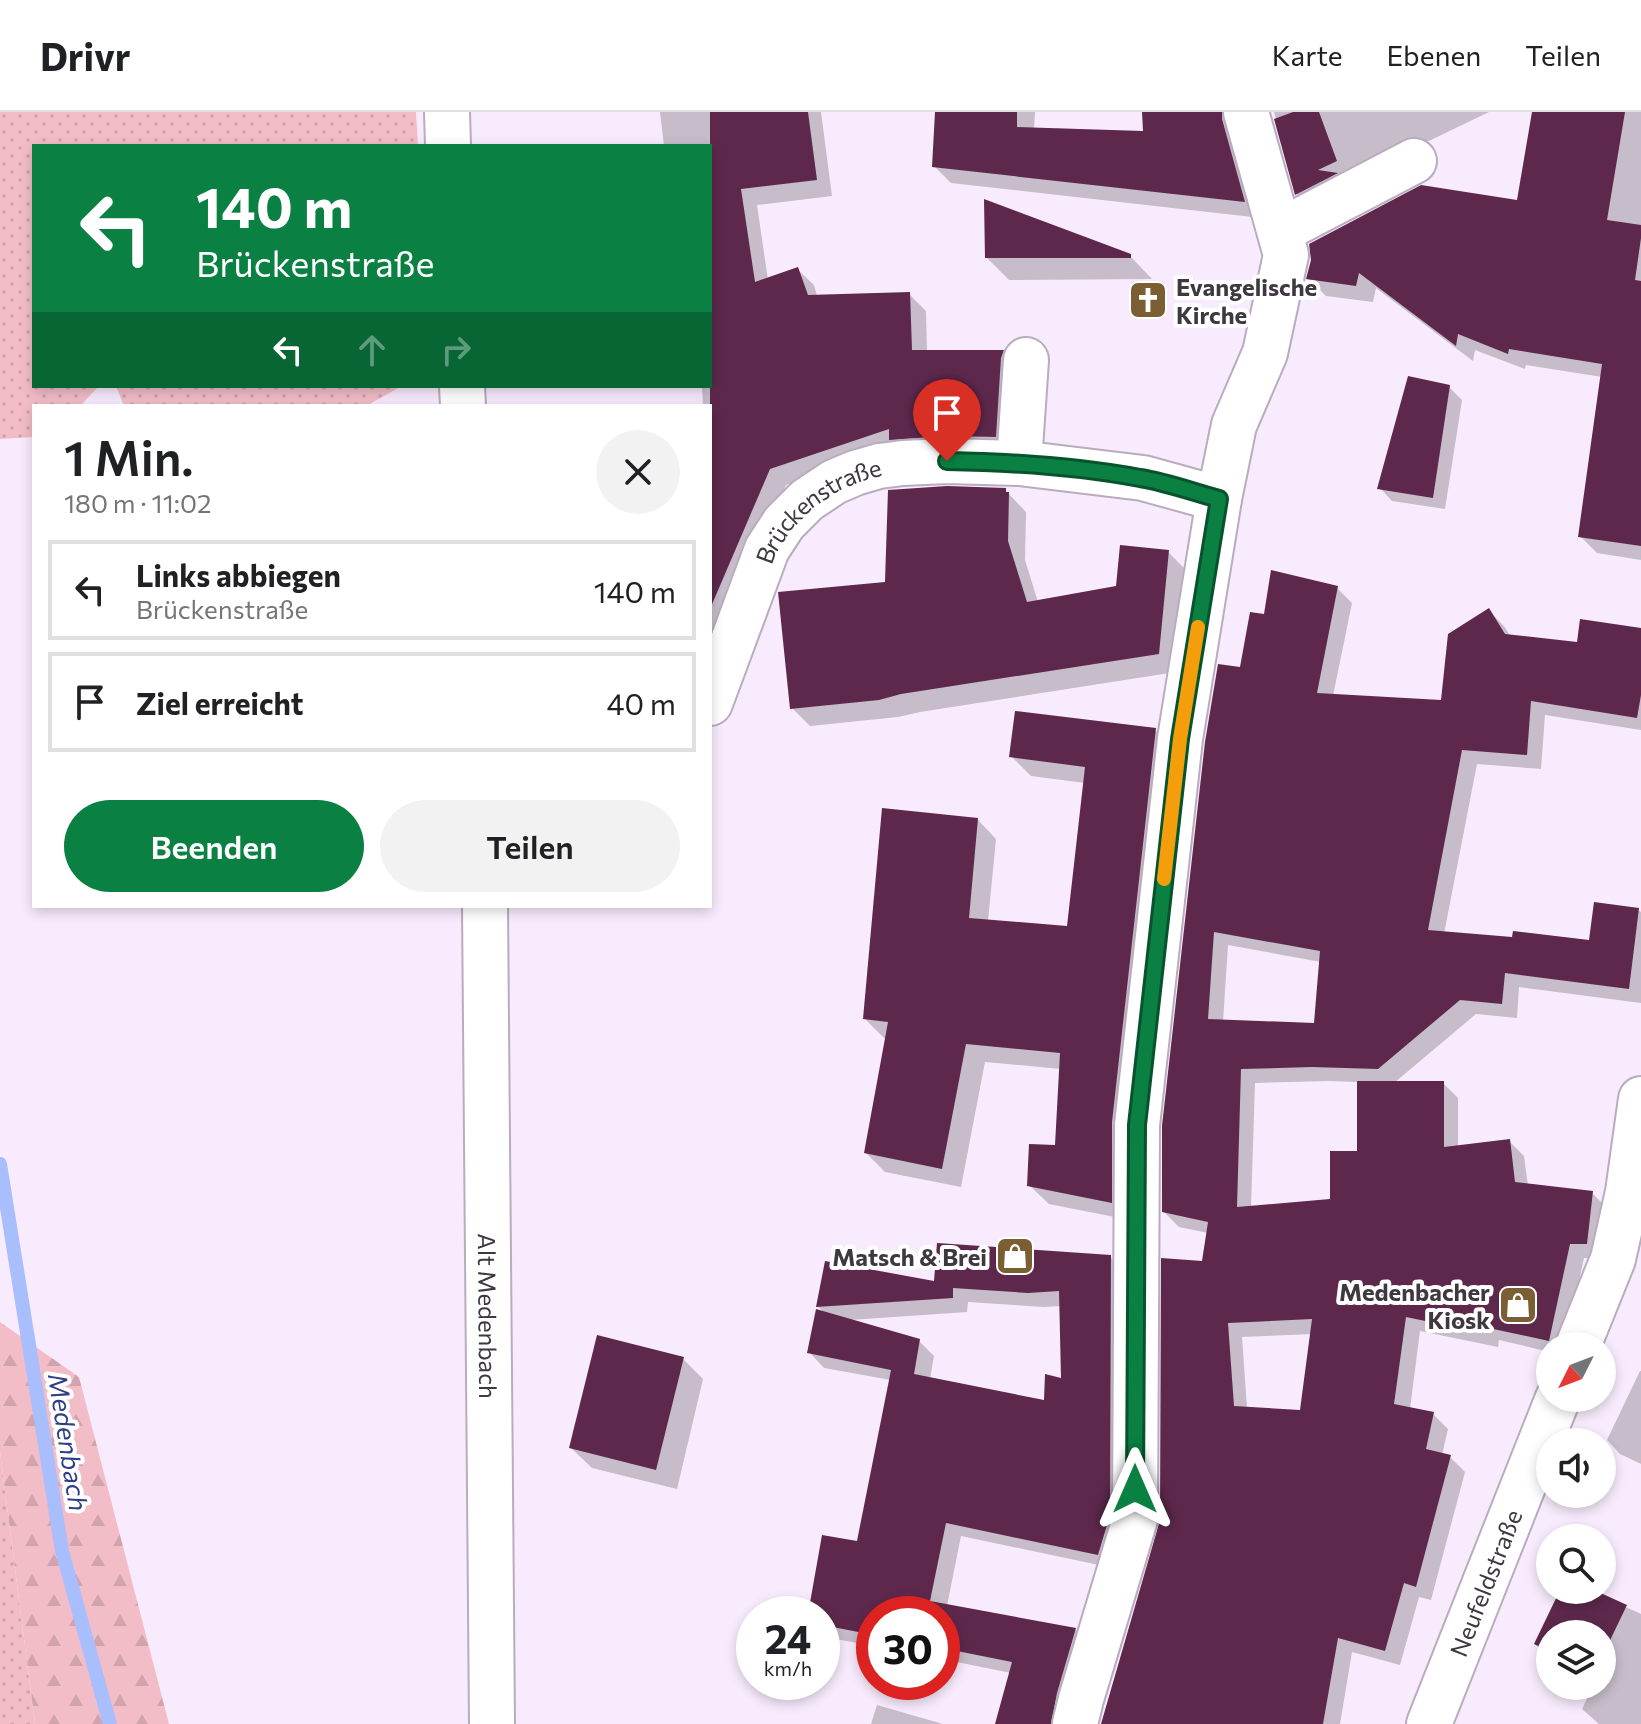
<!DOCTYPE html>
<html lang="de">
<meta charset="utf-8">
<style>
:root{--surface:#fff;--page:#f2f2f2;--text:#202124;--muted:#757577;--line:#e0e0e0;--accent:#0b8043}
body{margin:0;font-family:Commissioner,sans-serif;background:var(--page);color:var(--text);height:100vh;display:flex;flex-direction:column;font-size:30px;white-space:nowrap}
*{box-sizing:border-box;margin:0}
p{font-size:26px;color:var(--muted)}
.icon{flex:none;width:44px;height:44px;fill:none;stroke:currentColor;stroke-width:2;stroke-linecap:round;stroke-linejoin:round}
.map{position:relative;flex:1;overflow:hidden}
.sheet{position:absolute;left:32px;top:292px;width:680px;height:504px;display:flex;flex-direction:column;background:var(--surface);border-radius:0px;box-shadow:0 4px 12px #0003}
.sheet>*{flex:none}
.guide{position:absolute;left:32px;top:32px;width:680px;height:244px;border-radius:0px;box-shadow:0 4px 12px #0003;background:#0b8043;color:#fff;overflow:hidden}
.needle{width:52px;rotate:228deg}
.buttons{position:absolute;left:1536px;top:1220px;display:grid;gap:16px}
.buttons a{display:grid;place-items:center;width:80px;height:80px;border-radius:50%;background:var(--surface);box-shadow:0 4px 12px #0003;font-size:40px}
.speed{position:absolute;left:736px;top:1484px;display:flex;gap:16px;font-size:40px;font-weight:700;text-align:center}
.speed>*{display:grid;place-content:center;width:104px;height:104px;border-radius:50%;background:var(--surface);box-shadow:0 4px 12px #0003;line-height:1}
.speed small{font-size:20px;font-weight:400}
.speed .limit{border:12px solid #d22;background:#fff;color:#111}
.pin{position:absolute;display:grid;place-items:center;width:68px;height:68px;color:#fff;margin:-82px -34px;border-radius:50% 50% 50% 0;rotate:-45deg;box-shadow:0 0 8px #0007}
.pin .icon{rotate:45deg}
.me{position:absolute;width:88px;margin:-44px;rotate:0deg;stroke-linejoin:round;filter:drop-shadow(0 0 6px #0008)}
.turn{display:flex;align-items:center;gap:28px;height:168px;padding:0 32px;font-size:36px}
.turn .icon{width:104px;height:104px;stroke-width:2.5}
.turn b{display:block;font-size:56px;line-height:68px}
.lanes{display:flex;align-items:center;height:76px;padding:0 32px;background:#0003;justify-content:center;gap:40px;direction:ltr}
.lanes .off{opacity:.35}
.round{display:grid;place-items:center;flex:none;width:84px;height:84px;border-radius:42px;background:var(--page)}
.headline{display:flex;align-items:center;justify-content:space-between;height:136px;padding:0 32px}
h1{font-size:48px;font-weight:600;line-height:60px}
.button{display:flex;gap:16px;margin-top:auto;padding:16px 32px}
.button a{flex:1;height:92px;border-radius:48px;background:var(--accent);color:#fff;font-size:32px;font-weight:600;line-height:92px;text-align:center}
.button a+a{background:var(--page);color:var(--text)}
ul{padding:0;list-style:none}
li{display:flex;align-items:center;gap:24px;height:100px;margin:0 16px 12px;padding:0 16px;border:4px solid var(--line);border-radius:0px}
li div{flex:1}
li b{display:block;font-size:30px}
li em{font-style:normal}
header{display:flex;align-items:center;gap:48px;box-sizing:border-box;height:112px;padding:0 40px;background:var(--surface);border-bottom:2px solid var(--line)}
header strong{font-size:38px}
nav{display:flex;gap:44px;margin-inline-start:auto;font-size:28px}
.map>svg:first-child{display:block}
.grass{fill:url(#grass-dots)}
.forest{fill:url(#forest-firs)}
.shadow{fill:#0003;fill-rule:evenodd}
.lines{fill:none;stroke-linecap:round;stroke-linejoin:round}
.stream{stroke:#a9befc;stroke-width:14}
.building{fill:#5d284c;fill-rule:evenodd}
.minor-casing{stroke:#b9acbd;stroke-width:48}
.minor{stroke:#fff;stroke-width:44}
.route-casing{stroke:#07532c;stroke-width:20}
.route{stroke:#0b8043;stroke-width:14}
.slow{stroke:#f59e0b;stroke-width:14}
.labels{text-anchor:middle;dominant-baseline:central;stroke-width:8;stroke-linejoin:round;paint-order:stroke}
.poi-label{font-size:24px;font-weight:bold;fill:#3e383f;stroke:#fff;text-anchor:end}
.street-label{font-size:24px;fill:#3e383f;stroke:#fff}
.water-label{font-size:26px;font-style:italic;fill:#2e3f86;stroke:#fff}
</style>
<header>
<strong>Drivr</strong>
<nav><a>Karte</a><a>Ebenen</a><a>Teilen</a></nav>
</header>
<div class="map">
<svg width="1641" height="1612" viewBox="0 0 1641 1612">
<defs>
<pattern id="grass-dots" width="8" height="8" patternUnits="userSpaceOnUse" patternTransform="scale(2)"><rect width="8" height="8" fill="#f3bdc8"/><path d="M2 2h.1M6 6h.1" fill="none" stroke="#d1a3ad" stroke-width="1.8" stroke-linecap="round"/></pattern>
<pattern id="forest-firs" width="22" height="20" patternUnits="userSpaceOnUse" patternTransform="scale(2)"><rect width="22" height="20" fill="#f3bdc8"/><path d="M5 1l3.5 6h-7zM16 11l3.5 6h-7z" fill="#d1a3ad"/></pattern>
</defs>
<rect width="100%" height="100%" fill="#f8ebfd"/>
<g class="grass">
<path d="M0,0h416l2,34h-384v240h65l-19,20h-46v31l-34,2z"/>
<path d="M116,274h286l-36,20h-242z"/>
<path d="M0,1340l35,272h-35z"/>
</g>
<path class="forest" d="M0,1210l79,55 90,347h-134l-35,-272z"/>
<g class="shadow">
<path d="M660,0h161l11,84 -75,9 11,75 29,-11 17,16 3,11 92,-2 17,17 1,41h76l16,16 -8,85 -112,-6 -113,38 -69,162 -7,-3v-238h-7l-1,-20h8v-240h-46z"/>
<path d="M937,0h98l-1,18 111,3 -1,-21h101l16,106 -310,-35 -17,-17z"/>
<path d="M1274,0h215l-145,70 -30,29 -17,-17z"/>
<path d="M1534,0h107v448l-44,-7 -17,-17 22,-159 -76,-12 -1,4 -50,-19 -2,11 -97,-73 -3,14 -47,-6 -17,-17 209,-77z"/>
<path d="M1130,144l22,23 -143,1 -22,-22z"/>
<path d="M1449,275l13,13 -17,109 -53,-8 -12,-13z"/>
<path d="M1005,378l21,22 -1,48 13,42 80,-15 50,-35 18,18 -10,102 -256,40 -22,5 -88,9 -18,-18 95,-124z"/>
<path d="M1337,476l15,15 -19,93 110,6 46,-91 15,15 7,11 67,8 63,-15v100l-96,-15 -4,54 -64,-5 -33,170 147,9 47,-33 3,2v91l-122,-16 -2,31 -41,-4 -82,69h49l15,15v49l51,-6 15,15 4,30 64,7 15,15 -6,50h-17l-19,88h-15v6l-51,-12 -1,7 -78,-16 -10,78 23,5 15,15 -6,26 8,2 15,15 -34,128 -12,-3 -19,68 -48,-13 -12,72h-237l59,-204 46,-287 -29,-6 -15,-15 78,-543 23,-53zM1228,833l93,17 -5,63 -93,-3zM1328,969l31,1v71l-27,48 -81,7 4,-125zM1312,1222l-11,78 -54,-4 -5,-71z"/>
<path d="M1155,618l20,20 -45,470 -81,-16 -20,-19 28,-38 4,-78 -76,-7 -24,125 -76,-15 -19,-19 21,-115h-3l-19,-19 112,-200 19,20 -8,82 81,7 16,-145 -54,-7 -20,-20z"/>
<path d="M1110,1145l16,15 -13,296 -152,-32 -14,70 128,24 15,14 -23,80h-70l14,-51 -69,-14v-45h-68v32l-50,-9 -2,-2v-21h-12l48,-71 33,-163 -67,-12 -14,-15 16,-39 -8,-7 118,-23zM968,1190l76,5 17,-1 2,75 -18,22 -115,-24 4,-23 -15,-15 -69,-21 117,-8z"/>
<path d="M683,1247l20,20 -26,110 -85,-21 -21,-20z"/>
<path d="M1640,1259h1v93l-21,-10 -13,-14z"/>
<path d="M1562,1478h27l52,24v110h-42l-17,-15 11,-23h9v-52h-52v23l-14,-13z"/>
<path d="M877,1593l66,19h-72z"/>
</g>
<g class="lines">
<path class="stream" d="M0,1052l62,387 48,173"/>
</g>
<g class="building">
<path d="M710,0h98l9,68 -76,9 14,93 43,-15 10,28 102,-3 2,58h92l-3,8 -5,79 -50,-1 -57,4v-11l-119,40 -60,140z"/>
<path d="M935,0h82v15l126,4 -1,-19h80v7l23,83 -313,-35z"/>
<path d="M1293,0h26l18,49 -19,9 20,3 -43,22 -21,-76z"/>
<path d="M1532,0h93l-18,108 34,5v13l-6,42 6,1v265l-63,-9 24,-173 -93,-15 -1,5 -50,-20 -2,12 -97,-73 -3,13 -50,-7 5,-19 -2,-16 112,-59 96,15z"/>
<path d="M984,87l147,55v4h-146z"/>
<path d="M1408,264l42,9 -17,113 -56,-9z"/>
<path d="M947,374l59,2v4h3l-1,49 19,61 89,-16 4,-41 49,5 -10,104 -258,40 -22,6 -89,9 -12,-117 107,-10 3,-92z"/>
<path d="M1271,458l67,16 -21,107 124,7 7,-66 41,-26 16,26 72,8 3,-23 61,9v67l-4,23 -106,-17 -4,54 -65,-5 -34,180 84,7 1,-6 76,9 5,-38 45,6 -10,81 -124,-16 -3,31 -42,-4 -82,69 -66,-2 -71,2 -4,138 93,-8v-48h27v-70h87v66l66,-8 5,43 78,9 -6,53h-17l-21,97 -65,-14 -1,6 -77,-16 -12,87 40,8 -8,37 25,6 -35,132 -12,-4 -19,68 -47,-13 -15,86h-222l59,-204 1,-262 41,3 6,-39 -46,-10v-86l43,-384 13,-78 22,3 10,-55 14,2zM1214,820l106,19 -6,72 -106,-4zM1312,1207l-12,91 -66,-4 -6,-83z"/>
<path d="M1015,599l141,17 -44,394v81l-85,-17 2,-42 26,1 5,-92 -94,-9 -24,125 -78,-16 24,-131 -25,-3 19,-211 96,10 -9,100 98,8 18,-159 -76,-10z"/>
<path d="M937,1131l174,12 -1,260 -12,40 -152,-32 -16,78 146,27 -19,65 -6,31h-56l17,-62 -70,-14v-34h-68v21l-52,-10v-11h-14l14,-79 35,6 34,-171 -84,-17 9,-44 104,30 -6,35 130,26 1,-26 16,4 -2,-87 -31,2 -75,-5v10l-137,9 9,-46 109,20z"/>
<path d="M597,1223l87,22 -28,113 -87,-22z"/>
<path d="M1560,1478h34l33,15 -25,52v-23h-52v18l-16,-8z"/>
</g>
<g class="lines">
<defs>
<g id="minor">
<path d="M447,0l1,34"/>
<path d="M1280,119l134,-70"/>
<path d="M462,274l1,20"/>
<path d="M1019,351l7,-103"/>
<path id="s1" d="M710,591l57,-154 17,-26 23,-23 27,-18 21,-9 24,-7 24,-3 44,-2 72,2 124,15 76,21"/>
<path id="s2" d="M485,794l7,818"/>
<path d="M1578,1234l35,-87 15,-67 13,-93"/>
<path d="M1075,1612l6,-25 54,-180 2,-394 43,-386 39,-240 15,-74 31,-72 21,-98 -40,-143"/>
<path id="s3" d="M1429,1612l129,-326"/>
</g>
</defs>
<use href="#minor" class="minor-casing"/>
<use href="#minor" class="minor"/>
</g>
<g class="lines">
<defs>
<path id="route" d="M947,349c65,1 129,5 193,17 26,4 53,14 79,21l-39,240 -43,386 -2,364"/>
</defs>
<use href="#route" class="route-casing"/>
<use href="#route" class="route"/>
<path class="slow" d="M1164,767l16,-140 18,-112"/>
</g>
<defs>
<symbol id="church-square" viewBox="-11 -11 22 22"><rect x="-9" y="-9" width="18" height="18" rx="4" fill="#7b5f32" stroke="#fff"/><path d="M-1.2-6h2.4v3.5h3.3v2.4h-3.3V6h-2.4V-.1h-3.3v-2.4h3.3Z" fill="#fff"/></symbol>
<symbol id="shop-square" viewBox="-11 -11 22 22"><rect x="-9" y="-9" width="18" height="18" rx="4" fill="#7b5f32" stroke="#fff"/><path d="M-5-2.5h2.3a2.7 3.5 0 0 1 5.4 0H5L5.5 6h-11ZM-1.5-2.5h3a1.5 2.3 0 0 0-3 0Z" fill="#fff"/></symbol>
</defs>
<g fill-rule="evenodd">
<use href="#church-square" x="1126" y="166" width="44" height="44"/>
<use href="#shop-square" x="993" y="1122" width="44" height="44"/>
<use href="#shop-square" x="1496" y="1171" width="44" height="44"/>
</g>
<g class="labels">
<g class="poi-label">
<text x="1176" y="174" text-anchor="start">Evangelische<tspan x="1176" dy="28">Kirche</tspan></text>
<text x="987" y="1144">Matsch &amp; Brei</text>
<text x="1490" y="1179">Medenbacher<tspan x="1490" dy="28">Kiosk</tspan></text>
</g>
<g class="street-label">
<text stroke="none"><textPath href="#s1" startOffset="230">Brückenstraße</textPath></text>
<text stroke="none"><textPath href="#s2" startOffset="410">Alt Medenbach</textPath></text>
<text stroke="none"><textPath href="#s3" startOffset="152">Neufeldstraße</textPath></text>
</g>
<g class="water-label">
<text transform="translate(69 1330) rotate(81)">Medenbach</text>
</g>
</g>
</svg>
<div class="buttons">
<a><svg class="needle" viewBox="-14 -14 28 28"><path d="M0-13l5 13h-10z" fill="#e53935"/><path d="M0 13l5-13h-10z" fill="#757577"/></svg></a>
<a><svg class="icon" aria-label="sound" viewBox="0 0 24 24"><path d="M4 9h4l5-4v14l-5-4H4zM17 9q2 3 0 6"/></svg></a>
<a><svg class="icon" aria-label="search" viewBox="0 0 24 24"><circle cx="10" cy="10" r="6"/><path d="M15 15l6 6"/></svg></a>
<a><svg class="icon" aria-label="layers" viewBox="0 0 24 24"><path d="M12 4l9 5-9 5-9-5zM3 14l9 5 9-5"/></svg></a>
</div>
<div class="speed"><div>24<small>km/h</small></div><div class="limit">30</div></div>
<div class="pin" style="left:947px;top:349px;background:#d93025"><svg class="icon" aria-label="arrive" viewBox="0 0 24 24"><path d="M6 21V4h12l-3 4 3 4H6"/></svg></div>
<svg class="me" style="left:1135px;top:1377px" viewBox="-20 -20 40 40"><path d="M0-17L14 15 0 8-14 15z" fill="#0b8043" stroke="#fff" stroke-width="4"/></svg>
<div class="guide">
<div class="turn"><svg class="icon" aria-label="left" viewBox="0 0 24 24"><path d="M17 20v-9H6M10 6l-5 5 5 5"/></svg><div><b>140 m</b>Brückenstraße</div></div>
<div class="lanes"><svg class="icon" aria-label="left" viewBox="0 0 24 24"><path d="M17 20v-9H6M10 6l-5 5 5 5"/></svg><svg class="icon off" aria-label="ahead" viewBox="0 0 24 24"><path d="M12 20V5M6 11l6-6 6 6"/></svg><svg class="icon off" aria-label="right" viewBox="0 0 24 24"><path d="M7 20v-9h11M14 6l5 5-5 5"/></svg></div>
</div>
<section class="sheet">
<div class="headline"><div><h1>1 Min.</h1><p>180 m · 11:02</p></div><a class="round"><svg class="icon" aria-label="close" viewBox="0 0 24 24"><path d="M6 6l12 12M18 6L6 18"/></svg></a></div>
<ul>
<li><svg class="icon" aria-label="left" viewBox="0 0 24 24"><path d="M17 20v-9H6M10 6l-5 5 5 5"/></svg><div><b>Links abbiegen</b><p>Brückenstraße</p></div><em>140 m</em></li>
<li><svg class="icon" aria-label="arrive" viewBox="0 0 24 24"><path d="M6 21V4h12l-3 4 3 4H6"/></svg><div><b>Ziel erreicht</b></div><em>40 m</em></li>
</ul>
<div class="button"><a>Beenden</a><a>Teilen</a></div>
</section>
</div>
